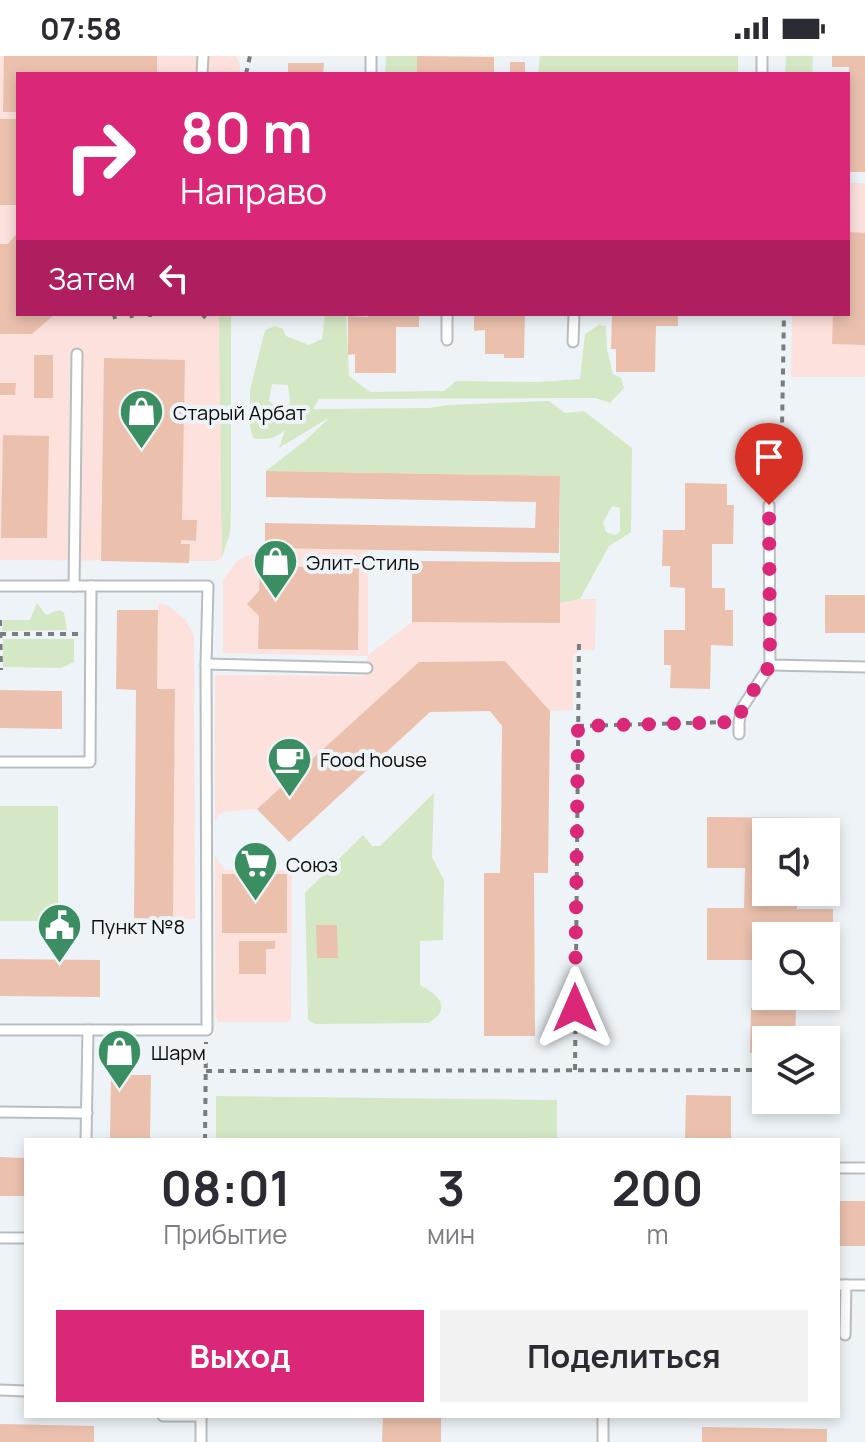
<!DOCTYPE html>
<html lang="ru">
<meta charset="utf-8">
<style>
:root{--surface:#fff;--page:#f2f2f3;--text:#2b2b33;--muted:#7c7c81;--accent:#db2777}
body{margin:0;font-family:Manrope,sans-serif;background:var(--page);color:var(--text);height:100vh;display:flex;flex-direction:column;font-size:30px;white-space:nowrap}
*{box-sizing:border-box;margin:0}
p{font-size:26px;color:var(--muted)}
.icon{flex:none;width:44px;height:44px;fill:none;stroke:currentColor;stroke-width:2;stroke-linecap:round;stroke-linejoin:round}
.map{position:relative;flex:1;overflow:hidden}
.details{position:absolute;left:24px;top:1082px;width:816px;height:280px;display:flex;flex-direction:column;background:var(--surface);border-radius:0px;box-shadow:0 4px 12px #0003}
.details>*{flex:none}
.hud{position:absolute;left:16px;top:16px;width:834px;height:244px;border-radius:0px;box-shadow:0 4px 12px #0003;background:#db2777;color:#fff;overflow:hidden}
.controls{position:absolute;left:752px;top:762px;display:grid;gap:16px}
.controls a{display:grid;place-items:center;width:88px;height:88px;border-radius:0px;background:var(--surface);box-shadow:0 4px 12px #0003;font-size:40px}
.pin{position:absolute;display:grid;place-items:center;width:68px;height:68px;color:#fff;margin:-82px -34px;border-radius:50% 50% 50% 0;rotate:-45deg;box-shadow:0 0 8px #0007}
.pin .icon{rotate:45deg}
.me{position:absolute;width:88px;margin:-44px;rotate:0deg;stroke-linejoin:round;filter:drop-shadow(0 0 6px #0008)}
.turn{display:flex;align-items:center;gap:28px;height:168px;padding:0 32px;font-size:36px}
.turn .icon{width:104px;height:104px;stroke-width:2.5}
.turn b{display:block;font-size:56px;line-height:68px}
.then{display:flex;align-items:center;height:76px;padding:0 32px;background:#0003;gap:16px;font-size:30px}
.eta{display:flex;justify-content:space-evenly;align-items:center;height:136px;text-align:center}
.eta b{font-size:48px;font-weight:700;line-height:56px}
.button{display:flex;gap:16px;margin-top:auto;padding:16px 32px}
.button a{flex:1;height:92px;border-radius:0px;background:var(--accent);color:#fff;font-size:32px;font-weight:700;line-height:92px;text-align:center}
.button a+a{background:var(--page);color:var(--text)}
.status{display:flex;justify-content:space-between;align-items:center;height:56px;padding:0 40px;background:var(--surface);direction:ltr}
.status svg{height:22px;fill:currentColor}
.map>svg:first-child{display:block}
.commercial{fill:#fce1dd}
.green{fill:#d5e8c5;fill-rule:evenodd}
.building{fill:#ebc1ae}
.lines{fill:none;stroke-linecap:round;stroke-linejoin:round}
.lane-casing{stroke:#b8bdc1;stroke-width:13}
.path{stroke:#797d7f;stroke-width:4;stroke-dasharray:6 6;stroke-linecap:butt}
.lane{stroke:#fff;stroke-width:9}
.route{stroke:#db2777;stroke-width:14;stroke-dasharray:0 25.2}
.labels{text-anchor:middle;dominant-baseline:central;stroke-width:8;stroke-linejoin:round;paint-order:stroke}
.poi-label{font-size:20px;fill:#0a0c0d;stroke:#eef3f7;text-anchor:start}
</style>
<div class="status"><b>07:58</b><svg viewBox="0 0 49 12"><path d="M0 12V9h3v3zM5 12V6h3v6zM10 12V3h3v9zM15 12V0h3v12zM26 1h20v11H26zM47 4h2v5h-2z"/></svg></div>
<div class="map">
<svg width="865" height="1386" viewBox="0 0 865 1386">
<rect width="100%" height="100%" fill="#eef3f7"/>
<g class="commercial">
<path d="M0,0h236l4,8v10h-222v240h213l-1,219 -8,24 -6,4 -216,-1z"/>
<path d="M848,127h17v194h-74l1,-63h56z"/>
<path d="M265,492l103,2v105l44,-33 147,1 1,-20 20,-4h16l-1,51h-15l-7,6v54l-23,1 -45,-50 -86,1 -162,147 -34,3 -6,5 -2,6v-148l148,1 5,-20 -145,-3v-73l15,-20z"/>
<path d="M158,547l9,2 19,15 8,16 1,283h-22l2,-229 -18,-1z"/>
<path d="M215,800l9,14h68l-1,143v6l-4,3h-69l-3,-8z"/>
</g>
<g class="green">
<path d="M386,0h31v18h-32z"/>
<path d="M540,0h198v18h-200z"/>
<path d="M786,0h27l-1,18h-27z"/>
<path d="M219,258h12v195l-1,24 -8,24z"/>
<path d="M325,258h21l3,62 21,16 74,-1 12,-10 81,1 43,-3 5,-45 14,-9 7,1 1,24 6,24 8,4 3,10 -14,15 -14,-5 -277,1 -6,10 116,-1 19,-3 101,-4 16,12 19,-2 48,37 -1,84 -22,14 -29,53 -20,4v-127l-294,-5 41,-32 23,-22 -51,31 6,-18c-10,9 -19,10 -32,8l-3,-11v-37l15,-60 10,-4 8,3 3,7 23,9 13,-6zM272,328l16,1 2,17 -6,9 -6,-2 -9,-8zM612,450l8,2v24l-5,3 -9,-3 -3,-9z"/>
<path d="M37,547l9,12 13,-5 5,3 3,17 -65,1 1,-11h27z"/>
<path d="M3,583h71v23l-13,6 -58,-1z"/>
<path d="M434,737l-2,64 12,23 -1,60 -23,1v44c19,10 33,24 8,38l-113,1 -7,-4 -3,-127 58,-58 9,11h8zM317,869h20v33h-20z"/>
<rect x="0" y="750" width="58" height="115"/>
<path d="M216,1040l341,4v40h-341z"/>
</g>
<g class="building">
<path d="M4,0h153v18h-139v38h-15z"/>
<path d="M417,0l77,1v17h-77z"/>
<path d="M832,0h33v116h-17l1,-105h-17z"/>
<rect x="510" y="6" width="15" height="12"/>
<path d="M288,7h36l-1,11h-35z"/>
<rect x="0" y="63" width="18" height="86"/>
<path d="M18,176v82h37l-23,20h-32v-90h8z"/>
<path d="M848,176l17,1v112l-33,-1 1,-30h15z"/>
<path d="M368,258h51v13h-23v46h-41v-19l-7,1v-39l20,1z"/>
<path d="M474,258h51l-1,44h-20v-4h-19v-24l-11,1z"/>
<path d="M612,258h66v12h-22l-1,46h-39v-23h-5z"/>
<rect x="34" y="299" width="19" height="43"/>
<path d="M104,302l81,2 -3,160h15l-1,21 -15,-1v4h9l-1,19 -88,-2z"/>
<path d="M0,327h16l-1,12h-15z"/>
<path d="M3,379l46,1 -2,102h-46z"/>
<path d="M266,415l294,5 -1,77 -294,-5v-25l270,5 1,-26 -270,-5z"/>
<path d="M685,427l42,1v21h7l-1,39h-21v44h13v22h8v36l-22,-1 -1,44 -40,-1 1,-23h-7v-35h21v-42l-15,-1v-21h-8l1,-36h22z"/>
<path d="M412,505l148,1v61l-148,-1z"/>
<path d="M260,510l99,2 -1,82 -100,-1 1,-33 -12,-12 12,-13z"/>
<rect x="825" y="539" width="40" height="38"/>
<path d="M117,554h41l-1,79h18l-2,230 -39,-1 2,-228 -20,-1z"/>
<path d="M505,605l45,50 -2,162h-14l1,163h-51v-163h16l1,-37 1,-110 -12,-15 -60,1 -141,130 -32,-33 162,-147z"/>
<path d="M0,634l62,1v38l-62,-1z"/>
<path d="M707,761l124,1v50h-5v-36h-60v60h31v17h36v52h-7v-25h-60v60h5v13h25l-1,31h-29v13h-16l1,-45h8v-48h-52v-52h37l1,-40h-38z"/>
<rect x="222" y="818" width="65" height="59"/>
<path d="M316,869h21l1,33h-21z"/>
<path d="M239,885h36v8h-9v25h-27z"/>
<path d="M0,903l100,1v37l-100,-1z"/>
<path d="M111,1019h40l-1,65h-40z"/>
<path d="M686,1039l45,1v44h-46z"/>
<path d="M0,1101l26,1v38h-26z"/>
<rect x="838" y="1145" width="27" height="45"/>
<path d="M383,1360h58v26h-59z"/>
<path d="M0,1368l94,2v16h-94z"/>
<path d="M702,1371l125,2v13h-125z"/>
</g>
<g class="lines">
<defs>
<g id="lane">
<path d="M371,0v18"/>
<path d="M202,18l1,-18"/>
<path d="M762,18v-18"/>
<path d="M447,258v26"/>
<path d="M573,286l1,-28"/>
<path d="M769,449l1,160 95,2"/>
<path d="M0,530h208l-2,78 1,366h-207"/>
<path d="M74,530l3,-232"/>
<path d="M206,608l161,4"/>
<path d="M739,678v-12l3,-14 28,-43"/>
<path d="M0,706h90l1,-176"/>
<path d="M0,1056l87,1"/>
<path d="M86,1084l2,-110"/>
<path d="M838,1112h27"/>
<path d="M0,1182h26"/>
<path d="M838,1229h27"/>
<path d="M845,1279l1,-50"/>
<path d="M0,1334l26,1"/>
<path d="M163,1360h38v26"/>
<path d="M603,1360v26"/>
</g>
</defs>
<use href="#lane" class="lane-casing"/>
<g class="path">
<path d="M246,18l4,-18"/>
<path d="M114,258l1,5"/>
<path d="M131,258l1,4"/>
<path d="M150,258v3"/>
<path d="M165,258v2"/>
<path d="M182,258v2"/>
<path d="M199,258v2"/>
<path d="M203,262l3,-4"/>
<path d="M776,437l5,-8 3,-171"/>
<path d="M0,564l1,50"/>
<path d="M0,578h78"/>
<path d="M578,670l146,-4"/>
<path d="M575,1014l4,-431"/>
<path d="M206,1015l560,-1"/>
<path d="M205,1084l1,-98"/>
</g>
<use href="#lane" class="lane"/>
</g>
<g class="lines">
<path class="route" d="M575,952l3,-282 161,-4 3,-14 28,-43 -1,-160"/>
</g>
<defs>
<symbol id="shop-pin" viewBox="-11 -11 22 30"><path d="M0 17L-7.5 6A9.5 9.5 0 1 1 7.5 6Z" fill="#3b8e61" stroke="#eef3f7"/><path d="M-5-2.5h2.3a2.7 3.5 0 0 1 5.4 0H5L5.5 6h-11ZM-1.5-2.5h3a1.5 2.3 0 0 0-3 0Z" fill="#fff"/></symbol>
<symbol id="cafe-pin" viewBox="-11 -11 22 30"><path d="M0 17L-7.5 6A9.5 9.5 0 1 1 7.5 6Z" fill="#3b8e61" stroke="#eef3f7"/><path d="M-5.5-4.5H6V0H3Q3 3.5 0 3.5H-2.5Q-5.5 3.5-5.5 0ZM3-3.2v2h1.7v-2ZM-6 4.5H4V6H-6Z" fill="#fff"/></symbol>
<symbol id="supermarket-pin" viewBox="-11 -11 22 30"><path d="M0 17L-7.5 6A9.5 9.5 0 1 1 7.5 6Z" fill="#3b8e61" stroke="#eef3f7"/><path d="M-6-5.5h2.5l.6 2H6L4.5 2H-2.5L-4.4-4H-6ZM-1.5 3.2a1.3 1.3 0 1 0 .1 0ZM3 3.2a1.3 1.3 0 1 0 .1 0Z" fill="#fff"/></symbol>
<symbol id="civic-pin" viewBox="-11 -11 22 30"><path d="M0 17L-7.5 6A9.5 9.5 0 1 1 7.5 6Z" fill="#3b8e61" stroke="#eef3f7"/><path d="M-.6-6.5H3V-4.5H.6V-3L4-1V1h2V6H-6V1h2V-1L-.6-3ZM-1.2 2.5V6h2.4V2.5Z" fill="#fff"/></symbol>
</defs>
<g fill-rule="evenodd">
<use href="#shop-pin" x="116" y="330" width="51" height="69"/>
<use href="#shop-pin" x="250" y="480" width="51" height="69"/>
<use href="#cafe-pin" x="264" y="678" width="51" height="69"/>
<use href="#supermarket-pin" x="230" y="782" width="51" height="69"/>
<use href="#civic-pin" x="34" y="844" width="51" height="69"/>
<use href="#shop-pin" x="94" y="970" width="51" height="69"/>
</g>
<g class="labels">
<g class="poi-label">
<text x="173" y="356">Старый Арбат</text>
<text x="306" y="506">Элит-Стиль</text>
<text x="320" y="703">Food house</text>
<text x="286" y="808">Союз</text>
<text x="91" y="870">Пункт №8</text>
<text x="151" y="996">Шарм</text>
</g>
</g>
</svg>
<div class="controls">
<a><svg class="icon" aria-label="sound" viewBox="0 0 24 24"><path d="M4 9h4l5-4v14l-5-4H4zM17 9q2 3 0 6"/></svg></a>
<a><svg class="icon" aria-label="search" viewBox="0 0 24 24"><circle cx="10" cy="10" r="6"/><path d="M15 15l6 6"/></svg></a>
<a><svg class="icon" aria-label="layers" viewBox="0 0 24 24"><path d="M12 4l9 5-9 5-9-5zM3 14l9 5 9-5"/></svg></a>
</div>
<div class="pin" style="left:769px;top:449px;background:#d93025"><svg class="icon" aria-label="arrive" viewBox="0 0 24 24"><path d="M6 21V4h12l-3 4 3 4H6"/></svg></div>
<svg class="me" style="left:575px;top:952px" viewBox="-20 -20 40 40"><path d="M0-17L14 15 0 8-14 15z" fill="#db2777" stroke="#fff" stroke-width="4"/></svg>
<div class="hud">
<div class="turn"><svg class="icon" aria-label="right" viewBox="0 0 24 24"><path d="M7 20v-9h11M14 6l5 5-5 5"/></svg><div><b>80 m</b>Направо</div></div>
<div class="then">Затем<svg class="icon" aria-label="left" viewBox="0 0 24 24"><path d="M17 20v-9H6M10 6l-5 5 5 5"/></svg></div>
</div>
<section class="details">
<div class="eta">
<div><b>08:01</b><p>Прибытие</p></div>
<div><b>3</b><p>мин</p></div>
<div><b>200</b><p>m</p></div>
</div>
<div class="button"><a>Выход</a><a>Поделиться</a></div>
</section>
</div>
